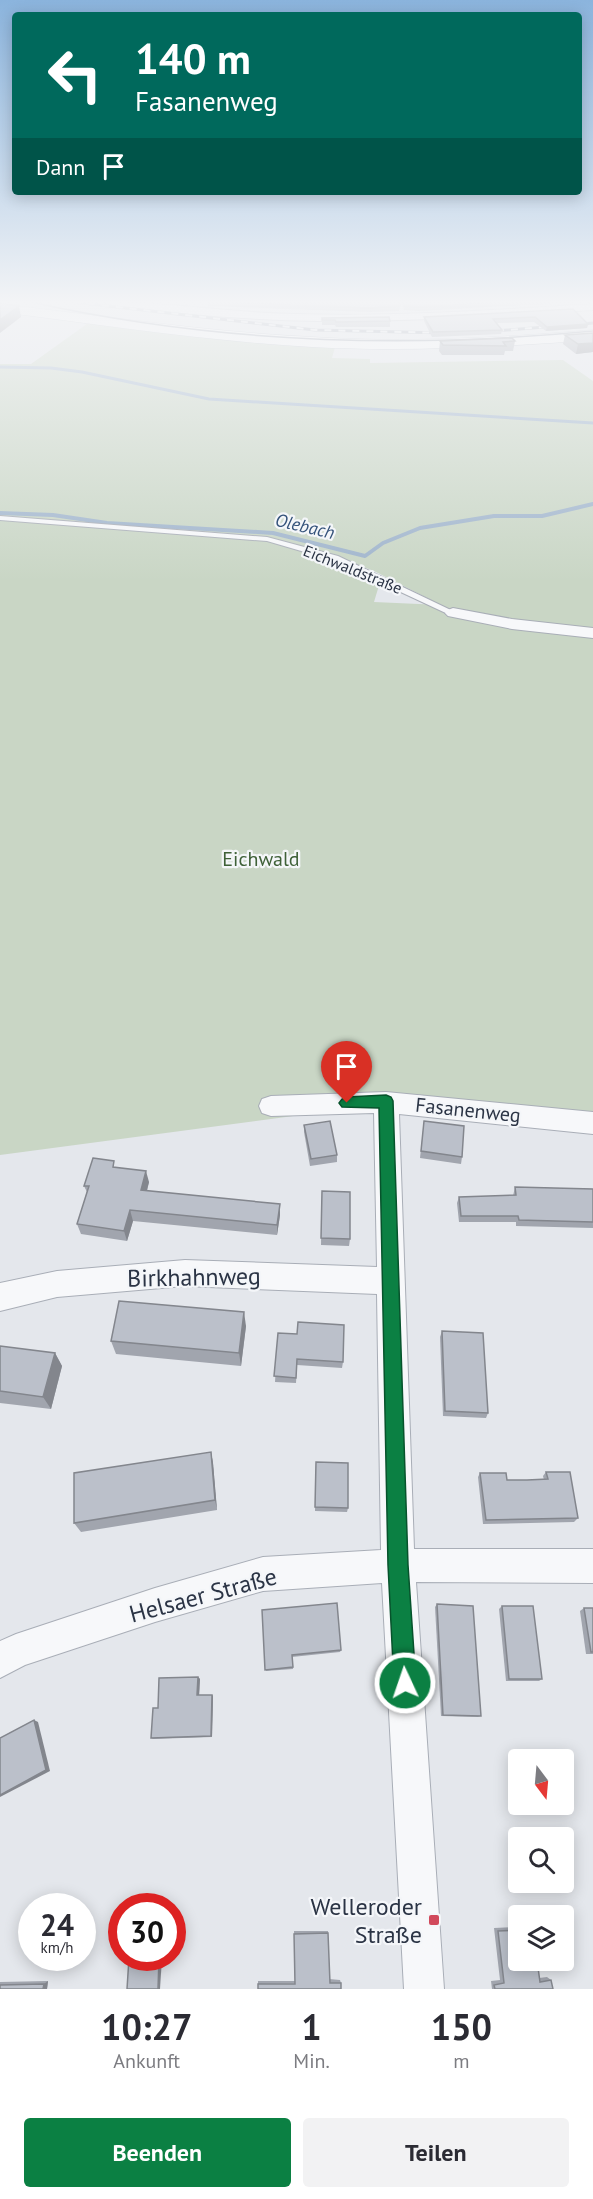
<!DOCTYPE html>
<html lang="de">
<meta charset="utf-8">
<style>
:root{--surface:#fff;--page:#f2f2f3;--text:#2b2b33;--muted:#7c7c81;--accent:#0b8043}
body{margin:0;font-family:"PT Sans",sans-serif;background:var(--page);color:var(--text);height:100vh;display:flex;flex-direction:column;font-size:22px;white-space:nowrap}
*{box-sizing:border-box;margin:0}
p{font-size:20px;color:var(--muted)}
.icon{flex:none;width:33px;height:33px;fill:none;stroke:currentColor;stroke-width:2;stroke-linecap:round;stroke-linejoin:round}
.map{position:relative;height:1989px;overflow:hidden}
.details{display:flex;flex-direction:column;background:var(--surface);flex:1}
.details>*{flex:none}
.guide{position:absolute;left:12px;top:12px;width:570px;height:183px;border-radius:6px;box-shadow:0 3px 15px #0003;background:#00695c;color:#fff;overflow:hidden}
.needle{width:39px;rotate:164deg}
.fabs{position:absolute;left:508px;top:1749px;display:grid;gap:12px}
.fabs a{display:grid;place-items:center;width:66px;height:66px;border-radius:6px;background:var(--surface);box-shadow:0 3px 15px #0003;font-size:30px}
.speed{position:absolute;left:18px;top:1893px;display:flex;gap:12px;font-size:30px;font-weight:700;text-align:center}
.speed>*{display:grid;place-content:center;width:78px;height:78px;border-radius:50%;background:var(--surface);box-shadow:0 3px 15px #0003;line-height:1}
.speed small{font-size:15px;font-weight:400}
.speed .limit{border:9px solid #d22;background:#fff;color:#111}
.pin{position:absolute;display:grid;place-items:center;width:51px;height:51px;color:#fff;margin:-62px -26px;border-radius:50% 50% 50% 0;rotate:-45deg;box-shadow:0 0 6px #0007}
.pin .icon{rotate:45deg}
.me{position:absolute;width:66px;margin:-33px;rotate:357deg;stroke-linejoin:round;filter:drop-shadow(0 0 4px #0008)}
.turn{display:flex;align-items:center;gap:21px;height:126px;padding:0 24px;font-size:27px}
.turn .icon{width:78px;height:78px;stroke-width:2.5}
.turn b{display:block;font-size:42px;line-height:51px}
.then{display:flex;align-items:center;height:57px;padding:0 24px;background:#0003;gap:12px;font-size:22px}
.eta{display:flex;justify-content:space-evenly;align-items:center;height:102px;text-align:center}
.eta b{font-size:36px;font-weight:600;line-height:42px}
.action{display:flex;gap:12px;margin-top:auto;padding:12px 24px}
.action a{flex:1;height:69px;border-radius:6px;background:var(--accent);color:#fff;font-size:24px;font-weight:600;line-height:69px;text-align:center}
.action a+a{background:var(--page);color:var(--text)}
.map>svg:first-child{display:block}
.green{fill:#c9d6c5}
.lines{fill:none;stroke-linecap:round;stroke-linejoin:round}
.stream-far1{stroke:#9fb4cc;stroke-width:3}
.stream{stroke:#9fb4cc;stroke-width:4}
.service-casing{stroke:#a9aeb7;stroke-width:2}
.minor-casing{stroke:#a9aeb7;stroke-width:2}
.primary-casing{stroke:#a3abb8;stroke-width:1}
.service{fill:#f7f8fa;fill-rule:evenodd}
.minor{fill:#f7f8fa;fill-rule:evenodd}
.primary{fill:#fff;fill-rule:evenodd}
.tram{stroke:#7d8696;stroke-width:1.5}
.rail-casing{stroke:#7d8696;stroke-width:3}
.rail{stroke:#f4f6f9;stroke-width:2;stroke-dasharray:7;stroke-linecap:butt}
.wall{fill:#a1a5ae}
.shaded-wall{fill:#83868d}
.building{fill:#bbc0ca;stroke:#83868d;stroke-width:1.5}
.route{fill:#0b8043;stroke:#07532c;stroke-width:1.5}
.poi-dot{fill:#d1495b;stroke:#f4f6f9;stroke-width:2}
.labels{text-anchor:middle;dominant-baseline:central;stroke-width:4.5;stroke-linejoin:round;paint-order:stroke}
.far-street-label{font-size:16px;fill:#2b3445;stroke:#f4f6f9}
.far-water-label{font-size:18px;font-style:italic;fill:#34527a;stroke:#f4f6f9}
.park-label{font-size:20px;fill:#3f6138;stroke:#f4f6f9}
.street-label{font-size:20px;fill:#2b3445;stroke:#f4f6f9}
.near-street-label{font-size:24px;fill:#2b3445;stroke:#f4f6f9}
.near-poi-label{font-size:24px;fill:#2b3445;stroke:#f4f6f9;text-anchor:end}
</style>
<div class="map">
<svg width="593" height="1989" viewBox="0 0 593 1989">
<rect width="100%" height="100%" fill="#e4e7ec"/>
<path class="green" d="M91,321l184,24 60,2 -3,11 38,1v4l193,-3 30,21v747l-217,-23 -376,50v-636l265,21c39,10 80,21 115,42l-6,20 67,3 -67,-34 -37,-14 -69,-19 -268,-22v-152h31z"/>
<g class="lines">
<path class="stream-far1" d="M0,367l51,1 31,4 127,27 384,24"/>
<path class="stream" d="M0,513l53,2 54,8 166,10 92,23 18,-13 37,-15 74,-12h48l51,-12"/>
<defs>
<path id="service" d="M0,516l267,21 71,19 119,57 -7,2 -118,-55 -65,-19 -267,-21z"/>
<g id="minor">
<path d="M104,302c64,0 128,11 192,12 99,3 198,-4 297,-10v6c-91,5 -183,12 -274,11 -70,-1 -140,-7 -210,-16z"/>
<path d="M453,608l59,11 81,9v10l-81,-9 -64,-13 -3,-3 3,-3z"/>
<path d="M386,1092l207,20v22l-194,-20 15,435h179v34l-177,-1 28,407h-40l-22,-406 -119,8 -108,31 -130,43 -25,13v-37l16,-7 139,-46 108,-31 118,-7 -4,-256 -192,-8 -128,11 -57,14v-28l57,-12 128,-11 192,7 -3,-154 -103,3 -9,-3 -3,-7 3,-7 9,-3z"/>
</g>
<path id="primary" d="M0,304c104,12 207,28 312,33 93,6 187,1 281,-7v10c-94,7 -188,12 -281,7 -105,-6 -208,-22 -312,-35z"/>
</defs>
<use href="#service" class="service-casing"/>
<use href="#minor" class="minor-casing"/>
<use href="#primary" class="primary-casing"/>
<use href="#service" class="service"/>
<use href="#minor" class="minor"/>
<use href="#primary" class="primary"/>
<path class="tram" d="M31,302c184,41 375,47 562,29"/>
<defs>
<g id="rail">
<path d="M74,302l241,28 132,3"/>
<path d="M483,332l110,-9"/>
</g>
</defs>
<use href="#rail" class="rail-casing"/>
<use href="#rail" class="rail"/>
</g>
<g class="wall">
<path d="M208,302h193l-2,9 -29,1 -162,-6z"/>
<path d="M402,302h175l-159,9 -14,-1z"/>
<path d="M573,309l15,15 -1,4 -41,3 -12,-9 -37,1 5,7 -1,4 -69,3 -8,-16v-4z"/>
<path d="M322,318l68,3v6h-54l-1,-2h-13z"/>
<path d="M593,333v19l-17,2 -13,-10 2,-9z"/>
<path d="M440,341h75l-2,10h-8l-1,4h-62l-3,-4z"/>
<path d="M424,1121l38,36 -1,7 -41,-6z"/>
<path d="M304,1125l33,30v7l-27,4 -6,-34z"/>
<path d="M116,1167l33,15 -2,9 133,24 -3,20 -144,-14 -6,20 -46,-7 -4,-10 10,-32 -3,-6z"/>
<path d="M515,1187l78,2v39l-77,-2v-4h-57l-2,-19 2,-6 54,-1z"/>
<path d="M322,1191l28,48 -1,7 -28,-1z"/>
<path d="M246,1326l-5,40 -125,-12 -5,-13z"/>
<path d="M442,1331l46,82 -2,5 -43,-2 -3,-79z"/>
<path d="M278,1333l65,29 -1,6 -45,-3 -1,18 -21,-1z"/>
<path d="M0,1346l55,7 7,13 -11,43 -51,-6z"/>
<path d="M211,1452l2,11 4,47 -136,22 -7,-9z"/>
<path d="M316,1462l32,46 -1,4 -32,-1z"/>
<path d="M546,1472l32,46 -4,4 -91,2 -5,-47 2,-4 27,7h37l-1,-4z"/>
<path d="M437,1604l44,112 -3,1 -37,-1 -6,-109z"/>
<path d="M502,1606l40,73 -3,2h-33l-7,-72z"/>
<path d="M584,1608h9v46h-7l-6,-43z"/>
<path d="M262,1610l79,40 -1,2 -48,5 1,12 -27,2z"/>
<path d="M198,1677l2,2 -1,16h13l1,1 -1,41 -59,2 -2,-1 7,-30z"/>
<path d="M519,1927v33l20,18 8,-1 4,3 2,9h-61l-1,-8 9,-1 -6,-52z"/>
<path d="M294,1931h34l1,48 11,1 1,3 -83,1v-3h37z"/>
<path d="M48,1981l-1,8h-47v-7z"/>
</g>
<g class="shaded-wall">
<path d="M19,306l2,11 -21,16v-13z"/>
<path d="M588,324l-1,4 -41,3 1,-4z"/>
<path d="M593,343v9l-17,2 2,-10z"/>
<path d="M146,1171l3,11 -5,19 -3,-11z"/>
<path d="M280,1204v11l-3,20v-10z"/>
<path d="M130,1210l3,11 -6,20 -3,-10z"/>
<path d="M244,1312l2,14 -5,40 -2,-13z"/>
<path d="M55,1353l7,13 -11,43 -8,-12z"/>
<path d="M211,1452l2,11 4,47 -2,-10z"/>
<path d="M198,1677l2,2 -1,17 -2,-1z"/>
<path d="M212,1695l1,1 -1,41 -1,-1z"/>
<path d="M34,1720l4,2 12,49 -50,26v-2z"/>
<path d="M159,1958h3l-2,31h-2z"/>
<path d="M48,1981l-1,8h-4l1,-5z"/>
</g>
<g class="building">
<path d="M219,302l86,1 95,-1v4l-30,2z"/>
<path d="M403,302h98l-82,5 -14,-1z"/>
<path d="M0,303l19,3 -19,14z"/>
<path d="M573,309l15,15 -41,3 -12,-10 -42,2 9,11 -69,2 -9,-15z"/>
<path d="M389,317l1,4 -54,1 -1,-2h-13v-2z"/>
<path d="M593,333v10l-15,1 -13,-9z"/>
<path d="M512,338l3,3 -12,1 3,4 -63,-1 -3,-4z"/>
<path d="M330,1121l7,34 -26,4 -7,-34z"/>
<path d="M424,1121l40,5 -2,31 -41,-6z"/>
<path d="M93,1158l21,3 -1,6 33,4 -5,19 139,14 -3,21 -147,-15 -6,21 -47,-7 12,-38h-5z"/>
<path d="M515,1187l78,2v33l-74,-2 -1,-4h-57l-2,-19 57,-2z"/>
<path d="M322,1191l28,1v47l-29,-1z"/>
<path d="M119,1301l125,11 -5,41 -128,-12z"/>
<path d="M298,1322l46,3 -1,37 -46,-3 -1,19 -22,-2 4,-43 19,1z"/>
<path d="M442,1331l41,2 5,80 -43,-2z"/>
<path d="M0,1346l55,7 -12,44 -43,-6z"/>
<path d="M211,1452l4,48 -141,23v-50z"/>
<path d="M316,1462l32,1v45l-33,-1z"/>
<path d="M546,1472h24l8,46 -92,2 -6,-47h26l1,7h20l21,-1z"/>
<path d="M337,1603l4,47 -49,5 1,12 -28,3 -3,-60z"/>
<path d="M437,1604l36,2 8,110 -38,-1z"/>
<path d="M502,1606h31l9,73h-33z"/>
<path d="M584,1608h9v44h-2z"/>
<path d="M198,1677l-1,18h15l-1,41 -60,2 2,-30h5l1,-30z"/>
<path d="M34,1720l12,50 -46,25v-57z"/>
<path d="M519,1930v30h18l3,22 11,-2 2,9h-58l-1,-4 10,-2 -6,-52z"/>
<path d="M328,1933l2,50h11v6h-83v-5h37l-1,-50z"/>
<path d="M129,1958h30l-1,31h-31z"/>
<path d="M44,1984l-1,5h-43v-4z"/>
</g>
<linearGradient id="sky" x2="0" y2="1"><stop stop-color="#8bb4dd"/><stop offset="0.52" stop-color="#f3f4f6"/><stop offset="1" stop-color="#f3f4f6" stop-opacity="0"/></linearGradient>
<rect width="593" height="581" fill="url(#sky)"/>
<path class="route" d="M386,1095l5,2 2,4 15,464 8,118 -3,7 -8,4 -7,-4 -4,-7 -6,-118 -9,-457 -37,-1 -3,-4 3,-4 5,-2z"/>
<rect class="poi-dot" x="428" y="1914" width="12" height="12" rx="3"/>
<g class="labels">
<g class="far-street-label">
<text transform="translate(353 569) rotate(22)">Eichwaldstraße</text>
</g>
<g class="far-water-label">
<text transform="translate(305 526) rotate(13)">Olebach</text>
</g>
<g class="park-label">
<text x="261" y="859">Eichwald</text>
</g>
<g class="street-label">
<text transform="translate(468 1110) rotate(6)">Fasanenweg</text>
</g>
<g class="near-street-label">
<text transform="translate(194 1277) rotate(-1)">Birkhahnweg</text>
<text transform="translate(203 1595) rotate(-15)">Helsaer Straße</text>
</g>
<g class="near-poi-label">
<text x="422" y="1906">Welleroder<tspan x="422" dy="28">Straße</tspan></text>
</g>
</g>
</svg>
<div class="fabs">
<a><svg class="needle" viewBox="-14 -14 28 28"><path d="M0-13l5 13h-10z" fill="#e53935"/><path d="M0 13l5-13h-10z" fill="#7c7c81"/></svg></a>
<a><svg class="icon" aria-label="search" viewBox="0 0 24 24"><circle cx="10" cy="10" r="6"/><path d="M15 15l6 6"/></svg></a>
<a><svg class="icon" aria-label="layers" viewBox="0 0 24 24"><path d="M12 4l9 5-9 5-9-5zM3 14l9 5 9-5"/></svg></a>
</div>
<div class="speed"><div>24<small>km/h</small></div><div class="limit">30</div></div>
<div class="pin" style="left:347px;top:1103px;background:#d93025"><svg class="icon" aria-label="arrive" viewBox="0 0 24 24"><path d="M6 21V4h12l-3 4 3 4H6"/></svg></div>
<svg class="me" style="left:405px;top:1683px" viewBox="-20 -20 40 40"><circle r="17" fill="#0b8043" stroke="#fff" stroke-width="3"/><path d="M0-11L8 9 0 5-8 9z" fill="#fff"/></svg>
<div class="guide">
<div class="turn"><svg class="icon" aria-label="left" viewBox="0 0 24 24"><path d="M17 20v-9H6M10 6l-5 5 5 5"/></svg><div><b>140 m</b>Fasanenweg</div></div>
<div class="then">Dann<svg class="icon" aria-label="arrive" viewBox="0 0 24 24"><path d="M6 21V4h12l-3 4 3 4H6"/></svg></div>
</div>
</div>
<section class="details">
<div class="eta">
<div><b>10:27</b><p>Ankunft</p></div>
<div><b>1</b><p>Min.</p></div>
<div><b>150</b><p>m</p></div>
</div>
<div class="action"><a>Beenden</a><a>Teilen</a></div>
</section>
